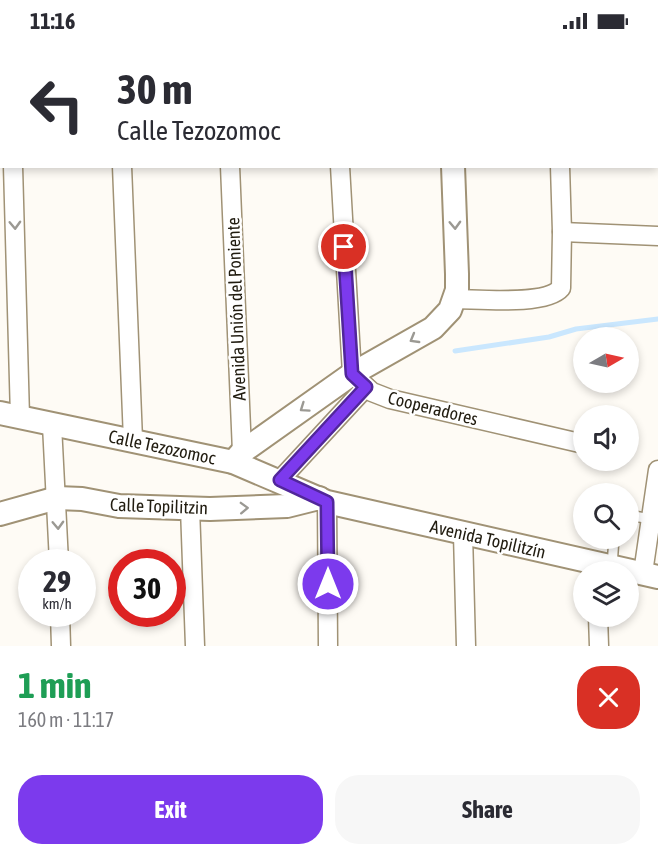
<!DOCTYPE html>
<meta charset="utf-8">
<style>
:root{--surface:#fff;--page:#f7f7f7;--text:#2b2b33;--muted:#7c7c81;--accent:#7c3aed}
body{margin:0;font-family:"Asap Condensed",sans-serif;background:var(--page);color:var(--text);height:100vh;display:flex;flex-direction:column;font-size:22px;white-space:nowrap}
*{box-sizing:border-box;margin:0}
p{font-size:20px;color:var(--muted)}
.icon{flex:none;width:33px;height:33px;fill:none;stroke:currentColor;stroke-width:2;stroke-linecap:round;stroke-linejoin:round}
.map{position:relative;height:604px;overflow:hidden}
.drawer{display:flex;flex-direction:column;background:var(--surface);flex:1}
.drawer>*{flex:none}
.hud{position:absolute;left:0px;top:0px;width:658px;height:126px;box-shadow:0 3px 9px #0003;background:#fff;color:var(--text);overflow:hidden}
.needle{width:39px;rotate:81deg}
.buttons{position:absolute;left:573px;top:285px;display:grid;gap:12px}
.buttons a{display:grid;place-items:center;width:66px;height:66px;border-radius:50%;background:var(--surface);box-shadow:0 3px 9px #0003;font-size:30px}
.speed{position:absolute;left:18px;top:507px;display:flex;gap:12px;font-size:30px;font-weight:700;text-align:center}
.speed>*{display:grid;place-content:center;width:78px;height:78px;border-radius:50%;background:var(--surface);box-shadow:0 3px 9px #0003;line-height:1}
.speed small{font-size:15px;font-weight:400}
.speed .limit{border:9px solid #d22;background:#fff;color:#111}
.pin{position:absolute;display:grid;place-items:center;width:51px;height:51px;color:#fff;margin:-26px;border:3px solid #fff;border-radius:50%;box-shadow:0 2px 6px #0007}
.me{position:absolute;width:66px;margin:-33px;rotate:0deg;stroke-linejoin:round;filter:drop-shadow(0 0 4px #0008)}
.turn{display:flex;align-items:center;gap:21px;height:126px;padding:0 18px;font-size:27px}
.turn .icon{width:78px;height:78px;stroke-width:2.5}
.turn b{display:block;font-size:42px;line-height:51px}
.round{display:grid;place-items:center;flex:none;width:63px;height:63px;border-radius:24px;background:var(--page)}
.headline{display:flex;align-items:center;justify-content:space-between;height:102px;padding:0 18px}
h1{font-size:36px;font-weight:700;line-height:45px;color:#1e9e55}
.cta{display:flex;gap:12px;margin-top:auto;padding:12px 18px}
.cta a{flex:1;height:69px;border-radius:24px;background:var(--accent);color:#fff;font-size:24px;font-weight:700;line-height:69px;text-align:center}
.cta a+a{background:var(--page);color:var(--text)}
.status{display:flex;justify-content:space-between;align-items:center;height:42px;padding:0 30px;background:var(--surface);direction:ltr}
.status svg{height:16px;fill:currentColor}
.map>svg:first-child{display:block}
.lines{fill:none;stroke-linecap:round;stroke-linejoin:round}
.stream{stroke:#cae7fe;stroke-width:5}
.service-casing{stroke:#a09275;stroke-width:12}
.minor-casing{stroke:#a09275;stroke-width:21}
.tertiary-casing{stroke:#a09275;stroke-width:26}
.service{stroke:#fff;stroke-width:9}
.minor{stroke:#fff;stroke-width:18}
.tertiary{stroke:#fff;stroke-width:22}
.oneway{stroke:#9b9993}
.route-casing{stroke:#51269a;stroke-width:15}
.route{stroke:#7c3aed;stroke-width:10}
.labels{text-anchor:middle;dominant-baseline:central;stroke-width:5;stroke-linejoin:round;paint-order:stroke}
.street-label{font-size:18px;fill:#211c10;stroke:#fff}
</style>
<div class="status"><b>11:16</b><svg viewBox="0 0 49 12"><path d="M0 12V9h3v3zM5 12V6h3v6zM10 12V3h3v9zM15 12V0h3v12zM26 1h20v11H26zM47 4h2v5h-2z"/></svg></div>
<div class="map">
<svg width="658" height="604" viewBox="0 0 658 604">
<rect width="100%" height="100%" fill="#fefbf5"/>
<g class="lines">
<path class="stream" d="M455,309l94,-14 27,-8 82,-10"/>
<defs>
<g id="service">
<path d="M628,473l23,4"/>
<path d="M612,524l2,-28"/>
</g>
<g id="minor">
<path d="M10,0v2"/>
<path d="M117,0v2"/>
<path d="M226,0v2"/>
<path d="M336,0v2"/>
<path d="M557,0v2"/>
<path d="M657,82h1"/>
<path d="M13,124l7,251"/>
<path d="M122,124l11,274"/>
<path d="M230,124l12,286"/>
<path d="M340,124l12,208 20,18 18,7 194,45"/>
<path d="M562,190l96,4"/>
<path d="M454,257c24,0 92,7 107,-11l1,-56 -2,-66"/>
<path d="M52,383l7,137"/>
<path d="M280,438l86,-93"/>
<path d="M327,460l1,144"/>
<path d="M190,466l5,138"/>
<path d="M463,492l3,112"/>
<path d="M643,531l15,-103"/>
<path d="M60,572l1,32"/>
<path d="M598,574l1,30"/>
</g>
<g id="tertiary">
<path d="M448,0v2"/>
<path d="M0,371l233,49 94,40 331,75"/>
<path d="M233,420l9,-10 110,-78 81,-46 17,-18 7,-20v-16l-4,-108"/>
<path d="M0,472l57,-16 25,1 37,7 91,3 77,-3 32,-8"/>
</g>
</defs>
<use href="#service" class="service-casing"/>
<use href="#minor" class="minor-casing"/>
<use href="#tertiary" class="tertiary-casing"/>
<use href="#service" class="service"/>
<use href="#minor" class="minor"/>
<use href="#tertiary" class="tertiary"/>
</g>
<defs><path id="oneway-chevron" d="M-2-3.5L2.5 0L-2 3.5" fill="none" stroke-width="1.6" stroke-linecap="round" stroke-linejoin="round" transform="scale(1.5)"/></defs>
<g class="oneway">
<use href="#oneway-chevron" transform="translate(15 183) rotate(88)"/>
<use href="#oneway-chevron" transform="translate(455 183) rotate(88)"/>
<use href="#oneway-chevron" transform="translate(414 297) rotate(150)"/>
<use href="#oneway-chevron" transform="translate(304 366) rotate(145)"/>
<use href="#oneway-chevron" transform="translate(244 466) rotate(-2)"/>
<use href="#oneway-chevron" transform="translate(58 483) rotate(88)"/>
</g>
<g class="lines">
<defs>
<path id="route" d="M328,542l-1,-82 -47,-22 86,-93 -14,-13 -8,-127"/>
</defs>
<use href="#route" class="route-casing"/>
<use href="#route" class="route"/>
</g>
<g class="labels">
<g class="street-label">
<text transform="translate(236 267) rotate(-92)">Avenida Unión del Poniente</text>
<text transform="translate(433 366) rotate(14)">Cooperadores</text>
<text transform="translate(162 405) rotate(12)">Calle Tezozomoc</text>
<text transform="translate(159 464) rotate(2)">Calle Topilitzin</text>
<text transform="translate(488 497) rotate(13)">Avenida Topilitzín</text>
</g>
</g>
</svg>
<div class="buttons">
<a><svg class="needle" viewBox="-14 -14 28 28"><path d="M0-13l5 13h-10z" fill="#e53935"/><path d="M0 13l5-13h-10z" fill="#7c7c81"/></svg></a>
<a><svg class="icon" aria-label="sound" viewBox="0 0 24 24"><path d="M4 9h4l5-4v14l-5-4H4zM17 9q2 3 0 6"/></svg></a>
<a><svg class="icon" aria-label="search" viewBox="0 0 24 24"><circle cx="10" cy="10" r="6"/><path d="M15 15l6 6"/></svg></a>
<a><svg class="icon" aria-label="layers" viewBox="0 0 24 24"><path d="M12 4l9 5-9 5-9-5zM3 14l9 5 9-5"/></svg></a>
</div>
<div class="speed"><div>29<small>km/h</small></div><div class="limit">30</div></div>
<div class="pin" style="left:344px;top:205px;background:#d93025"><svg class="icon" aria-label="arrive" viewBox="0 0 24 24"><path d="M6 21V4h12l-3 4 3 4H6"/></svg></div>
<svg class="me" style="left:328px;top:542px" viewBox="-20 -20 40 40"><circle r="17" fill="#7c3aed" stroke="#fff" stroke-width="3"/><path d="M0-11L8 9 0 5-8 9z" fill="#fff"/></svg>
<div class="hud">
<div class="turn"><svg class="icon" aria-label="left" viewBox="0 0 24 24"><path d="M17 20v-9H6M10 6l-5 5 5 5"/></svg><div><b>30 m</b>Calle Tezozomoc</div></div>
</div>
</div>
<section class="drawer">
<div class="headline"><div><h1>1 min</h1><p>160 m · 11:17</p></div><a class="round" style="background:#d93025;color:#fff"><svg class="icon" aria-label="close" viewBox="0 0 24 24"><path d="M6 6l12 12M18 6L6 18"/></svg></a></div>
<div class="cta"><a>Exit</a><a>Share</a></div>
</section>
